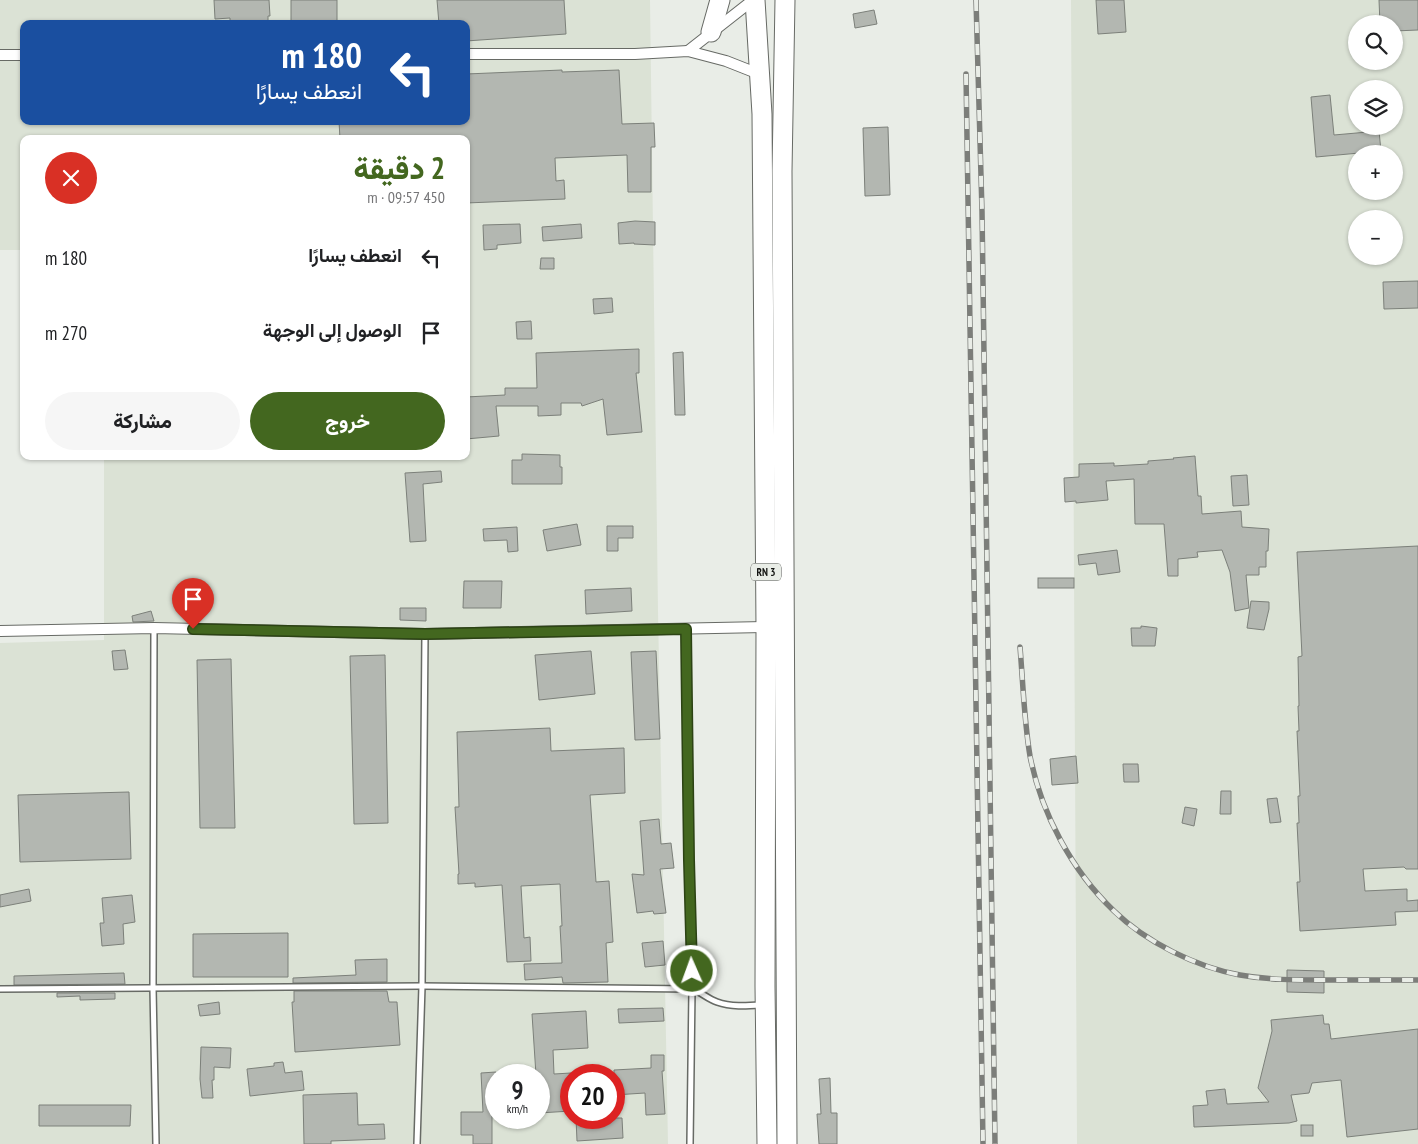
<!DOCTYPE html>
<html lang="ar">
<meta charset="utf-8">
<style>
:root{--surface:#fff;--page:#f6f6f6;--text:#202124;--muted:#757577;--accent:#43671f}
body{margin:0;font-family:"PT Sans Narrow",Vazirmatn,sans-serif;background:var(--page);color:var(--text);direction:rtl;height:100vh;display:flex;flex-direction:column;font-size:19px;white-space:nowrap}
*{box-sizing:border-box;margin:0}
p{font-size:16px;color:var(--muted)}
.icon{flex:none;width:28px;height:28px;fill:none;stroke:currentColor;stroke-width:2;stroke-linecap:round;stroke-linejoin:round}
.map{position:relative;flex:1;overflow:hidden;direction:ltr}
.details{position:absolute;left:20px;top:135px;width:450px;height:325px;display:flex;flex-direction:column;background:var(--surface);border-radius:10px;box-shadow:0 1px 4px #0004;direction:rtl}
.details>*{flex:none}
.hud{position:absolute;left:20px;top:20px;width:450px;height:105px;border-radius:10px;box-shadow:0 1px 4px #0004;direction:rtl;background:#1a4fa0;color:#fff;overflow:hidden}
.controls{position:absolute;left:1348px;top:15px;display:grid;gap:10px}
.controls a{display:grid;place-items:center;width:55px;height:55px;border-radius:50%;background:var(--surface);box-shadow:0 1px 4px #0004;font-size:25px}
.speed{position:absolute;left:485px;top:1064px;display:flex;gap:10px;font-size:25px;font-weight:700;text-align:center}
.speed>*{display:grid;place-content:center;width:65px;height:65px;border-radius:50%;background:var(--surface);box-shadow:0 1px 4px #0004;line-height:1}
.speed small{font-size:12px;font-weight:400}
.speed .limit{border:8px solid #d22;background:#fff;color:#111}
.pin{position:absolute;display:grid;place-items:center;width:42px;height:42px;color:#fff;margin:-51px -21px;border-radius:50% 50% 50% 0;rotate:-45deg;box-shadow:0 0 5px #0007}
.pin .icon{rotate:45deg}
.me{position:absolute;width:55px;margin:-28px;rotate:358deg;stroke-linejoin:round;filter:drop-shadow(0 0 4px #0008)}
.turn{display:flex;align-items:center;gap:18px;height:105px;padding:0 25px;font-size:22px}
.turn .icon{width:65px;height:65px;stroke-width:2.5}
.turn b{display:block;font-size:35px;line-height:42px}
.round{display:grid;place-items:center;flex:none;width:52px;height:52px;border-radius:26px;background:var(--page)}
.head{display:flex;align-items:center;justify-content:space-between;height:85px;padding:0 25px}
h1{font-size:30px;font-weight:800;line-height:38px;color:var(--accent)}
.cta{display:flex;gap:10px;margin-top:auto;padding:10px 25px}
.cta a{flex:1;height:58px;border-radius:30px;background:var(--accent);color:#fff;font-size:20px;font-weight:800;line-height:58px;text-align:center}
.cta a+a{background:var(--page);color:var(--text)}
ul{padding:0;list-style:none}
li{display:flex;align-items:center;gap:15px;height:75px;padding:0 25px}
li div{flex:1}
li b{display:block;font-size:19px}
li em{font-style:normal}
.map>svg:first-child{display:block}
.built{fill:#dbe2d5;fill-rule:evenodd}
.building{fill:#b3b7b1;stroke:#7c807a}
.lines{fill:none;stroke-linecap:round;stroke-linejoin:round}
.lane-casing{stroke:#676a65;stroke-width:8}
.street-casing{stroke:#676a65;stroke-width:12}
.highway-casing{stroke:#676a65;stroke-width:21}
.lane{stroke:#fff;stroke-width:5}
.street{stroke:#fff;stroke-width:10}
.highway{stroke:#fff;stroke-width:19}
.rail-casing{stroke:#7c7e7a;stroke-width:5.5}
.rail{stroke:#e9ede7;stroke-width:4;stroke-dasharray:11;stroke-linecap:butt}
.route-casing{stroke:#2c4314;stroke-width:12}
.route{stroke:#43671f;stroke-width:9}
.labels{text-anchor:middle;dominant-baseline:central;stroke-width:4.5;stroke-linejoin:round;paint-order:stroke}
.shield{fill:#e9ede7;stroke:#535552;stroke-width:1}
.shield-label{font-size:11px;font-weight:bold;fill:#131412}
</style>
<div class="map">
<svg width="1418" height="1144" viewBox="0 0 1418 1144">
<rect width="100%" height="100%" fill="#e9ede7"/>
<g class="built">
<path d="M0,0h650l8,611 10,533h-668v-501l104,-3v-184h362v-317h-442v111h-24zM24,24h442v97h-442zM496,1075h43v43h-43zM571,1075h43v43h-43z"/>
<path d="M1071,0h347v1144h-341zM1356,24h38v37h-38zM1356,89h38v37h-38zM1356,154h38v37h-38zM1356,219h38v37h-38z"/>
</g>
<g class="building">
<path d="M214,0h55l1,16h-2v8h-38v-6l-15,1z"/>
<rect x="291" y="0" width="46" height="24"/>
<path d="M437,0h127l2,34 -100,7v-17h-27z"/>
<path d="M1096,0h28l2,32 -28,2z"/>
<path d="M1379,0h39v30l-24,1v-7h-14z"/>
<path d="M874,10l3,14 -22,4 -2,-14z"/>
<path d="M562,70v2l57,-2 3,54 32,-1 1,24h-4v45h-23l-1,-37 -72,3 1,23 8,-1 1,19 -99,4v-64h-126l-1,-18h127v-47z"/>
<path d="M1330,95l4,40 45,-4 2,20 -65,6 -5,-60z"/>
<path d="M888,127l2,68 -25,1 -2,-68z"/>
<path d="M635,221l20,1v23l-21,-1v-1l-15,1 -1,-21z"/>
<path d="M520,224l1,19 -24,2v4l-13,1 -1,-25z"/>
<path d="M581,224l1,14 -39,3 -1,-14z"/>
<path d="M541,258h13v11h-14z"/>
<path d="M1418,281v27l-34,1 -1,-27z"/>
<path d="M612,298l1,14 -19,2 -1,-15z"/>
<path d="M531,321l1,18h-15l-1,-17z"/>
<path d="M639,349v24h-3l6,59 -35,3 -4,-36 -21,7 -1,-3h-20v12l-23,1v-10h-42l3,30 -33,3v-42l39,-2v-7h32l-1,-35z"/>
<path d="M683,352l2,63h-10l-2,-62z"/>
<path d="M522,454l38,1v12h2v17h-50v-24h10z"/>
<path d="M1195,456l3,40h3l1,18 39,-3 1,16 27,2 -1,22h-2v16h-7v8h-13l3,33 -14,3 -5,-39 -8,-22 -25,2 1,5 -20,2v17h-10l-4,-52h-29l-1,-45 -28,2 2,19 -32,3v-2l-11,1 -1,-24 15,-1v-13l35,-1v3l34,-2v-3l26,-2 -1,-1z"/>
<path d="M441,471l1,11 -19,2 3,57 -16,1 -5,-69z"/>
<path d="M1247,475l2,30 -16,1 -2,-30z"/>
<path d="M577,524l4,21 -34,6 -4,-21z"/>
<path d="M607,526h26v12h-15v13h-11z"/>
<path d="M517,527l1,24 -10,1 -1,-12 -23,1 -1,-12z"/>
<path d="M1418,546v323h-12l-2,-2 -41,2 2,22 42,-2v12l11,-1v11l-23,1 1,13 -96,6 -3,-49h3l-3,-59h2l-1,-27h2l-3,-65h2l-1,-25h1l-1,-49 4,-1 -5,-104z"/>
<path d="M1117,550l3,22 -22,3 -2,-12 -17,2 -1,-10z"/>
<rect x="1038" y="578" width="36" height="10"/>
<path d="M464,581h38l-1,27h-38z"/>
<path d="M631,588l1,23 -46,3 -1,-24z"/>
<path d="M1251,601l18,1v7l-5,21 -17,-2z"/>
<path d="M400,608h26v13l-26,-1z"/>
<path d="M151,611l3,10 -21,1 -1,-6z"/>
<path d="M1141,626l16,2 -2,18h-23l-1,-18h10z"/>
<path d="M125,650l3,19 -14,1 -2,-19z"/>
<path d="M591,651l4,43 -56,6 -4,-45z"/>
<path d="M656,651l4,88 -25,1 -4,-88z"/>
<path d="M385,655l3,168 -34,1 -4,-168z"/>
<path d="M231,659l4,169h-35l-3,-168z"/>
<path d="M550,728l1,23 73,-3 1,45 -35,2 6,87 13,-1 4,61 -7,1 2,39 -45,1 -1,-6 -37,3 -1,-16 38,-1 -2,-37h2l-2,-42 -39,2 3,52 6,-1 1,24 -24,1 -5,-77 -27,2v-4l-17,1v-10h1l-4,-67h4l-2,-75z"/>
<path d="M1076,756l2,27 -26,2 -2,-26z"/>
<path d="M1123,764h15l1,18h-15z"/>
<path d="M1221,791h10v23h-11z"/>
<path d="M129,792l2,67 -111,3 -2,-67z"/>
<path d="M1277,798l4,24 -11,1 -3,-24z"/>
<path d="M1185,807l12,2 -3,17 -12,-3z"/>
<path d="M659,819l2,25 10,-1 3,25 -14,1 6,44 -12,1 -1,-3 -16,2 -5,-39 12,1 -4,-54z"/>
<path d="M29,889l2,12 -31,6v-12z"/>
<path d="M132,895l3,27 -12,2 1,20 -22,2 -2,-23h4l-2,-25z"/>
<path d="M288,933v44h-95v-43z"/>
<path d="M663,941l2,24 -20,2 -3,-24z"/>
<path d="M387,959v23l-94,1v-5l63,-3 -1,-15z"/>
<path d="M1287,970l37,1v22l-37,-1z"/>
<path d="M124,973l1,11 -111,1v-9z"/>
<path d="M294,991h93l2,11h8l3,43 -105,7 -3,-50h2z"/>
<path d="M57,993h58v6l-35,1v-4l-23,1z"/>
<path d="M219,1002l1,12 -20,2 -2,-11z"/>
<path d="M663,1008l1,13 -45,2 -1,-14z"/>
<path d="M586,1011l2,37 -35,2 1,24 17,-1v38l-32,2v-38h-3l-4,-61z"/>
<path d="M1323,1015l1,9h5l2,15 87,-10v100l-71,8 -6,-57 -29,3 -3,10 -18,2 6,26 -8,2 -95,4 -1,-21 15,-1 -2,-14 19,-2 2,15 42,-2 -11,-14 14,-57 -1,-11z"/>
<path d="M201,1047l30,1 -1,20 -16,-1v13h-2l1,18h-11l-2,-19z"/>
<path d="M651,1055h13v16h-2l3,43 -19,1 -1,-22 -31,2v-25l37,-2z"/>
<path d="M283,1062l2,11 17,-2 2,19 -54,6 -3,-27 27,-3v-3z"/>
<path d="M496,1072v22h-4v50h-19v-9h-12v-23h22l-2,-39z"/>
<path d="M830,1078l1,35h6v31h-18l-2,-30h4l-2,-35z"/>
<path d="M357,1093l1,32 26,-1 1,15 -54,2v3h-27l-1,-49z"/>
<path d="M39,1105h92l-1,21h-91z"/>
<path d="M576,1118h46l1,20 -46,3z"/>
<rect x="1301" y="1125" width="12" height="11"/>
</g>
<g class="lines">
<defs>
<g id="lane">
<path d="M154,628l-1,360 3,156"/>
<path d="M686,629l3,231 3,129 -2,155"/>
<path d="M0,989l422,-3 270,3c9,3 16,10 25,13 14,5 29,4 44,3"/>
<path d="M417,1144l5,-158 3,-352"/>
</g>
<g id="street">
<path d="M688,51l65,-51"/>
<path d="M466,54h169l53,-3 38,10 33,13"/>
<path d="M0,55h24"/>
<path d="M0,631l154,-3 271,6 341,-7"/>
</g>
<g id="highway">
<path d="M755,0l7,114 4,513 -1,359 2,158"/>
<path d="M785,0l-3,171 5,973"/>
<path d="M711,32l9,-32"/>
</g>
</defs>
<use href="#lane" class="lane-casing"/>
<use href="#street" class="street-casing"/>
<use href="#highway" class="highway-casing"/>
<use href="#lane" class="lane"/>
<use href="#street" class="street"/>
<use href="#highway" class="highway"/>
<defs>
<g id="rail">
<path d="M976,0l6,211 13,933"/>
<path d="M966,74l17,1070"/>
<path d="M1020,647c3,36 4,73 10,109 11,57 42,115 84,155 32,31 82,56 126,64 28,5 55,5 83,5 32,0 63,0 95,0"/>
</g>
</defs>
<use href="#rail" class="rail-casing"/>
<use href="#rail" class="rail"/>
</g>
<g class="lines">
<defs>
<path id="route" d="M193,629l232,5 261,-5 3,231 3,111"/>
</defs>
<use href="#route" class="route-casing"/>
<use href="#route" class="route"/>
</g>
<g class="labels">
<rect class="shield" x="751" y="563.5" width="30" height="17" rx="4"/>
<g class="shield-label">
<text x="766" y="572">RN 3</text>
</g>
</g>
</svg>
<div class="controls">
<a><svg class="icon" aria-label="search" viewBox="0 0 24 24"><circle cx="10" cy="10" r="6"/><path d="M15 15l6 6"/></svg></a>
<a><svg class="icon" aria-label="layers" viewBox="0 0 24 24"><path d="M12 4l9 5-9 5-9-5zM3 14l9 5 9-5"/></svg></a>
<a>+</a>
<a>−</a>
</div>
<div class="speed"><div>9<small>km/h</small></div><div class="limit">20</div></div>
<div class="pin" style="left:193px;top:629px;background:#d93025"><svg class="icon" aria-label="arrive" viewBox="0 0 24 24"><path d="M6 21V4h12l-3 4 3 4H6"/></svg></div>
<svg class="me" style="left:692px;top:971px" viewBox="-20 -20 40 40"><circle r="17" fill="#43671f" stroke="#fff" stroke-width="3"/><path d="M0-11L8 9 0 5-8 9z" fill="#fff"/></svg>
<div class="hud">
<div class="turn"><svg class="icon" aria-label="left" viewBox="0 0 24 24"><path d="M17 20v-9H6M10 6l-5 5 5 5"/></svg><div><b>180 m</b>انعطف يسارًا</div></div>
</div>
<section class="details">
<div class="head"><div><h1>2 دقيقة</h1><p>450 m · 09:57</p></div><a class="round" style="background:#d93025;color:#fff"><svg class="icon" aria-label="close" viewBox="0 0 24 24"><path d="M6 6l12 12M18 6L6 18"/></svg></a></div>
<ul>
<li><svg class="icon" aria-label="left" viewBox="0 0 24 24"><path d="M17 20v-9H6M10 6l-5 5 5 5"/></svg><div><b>انعطف يسارًا</b></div><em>180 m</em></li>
<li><svg class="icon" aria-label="arrive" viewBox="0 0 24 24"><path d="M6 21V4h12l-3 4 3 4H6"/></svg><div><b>الوصول إلى الوجهة</b></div><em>270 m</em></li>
</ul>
<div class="cta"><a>خروج</a><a>مشاركة</a></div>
</section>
</div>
